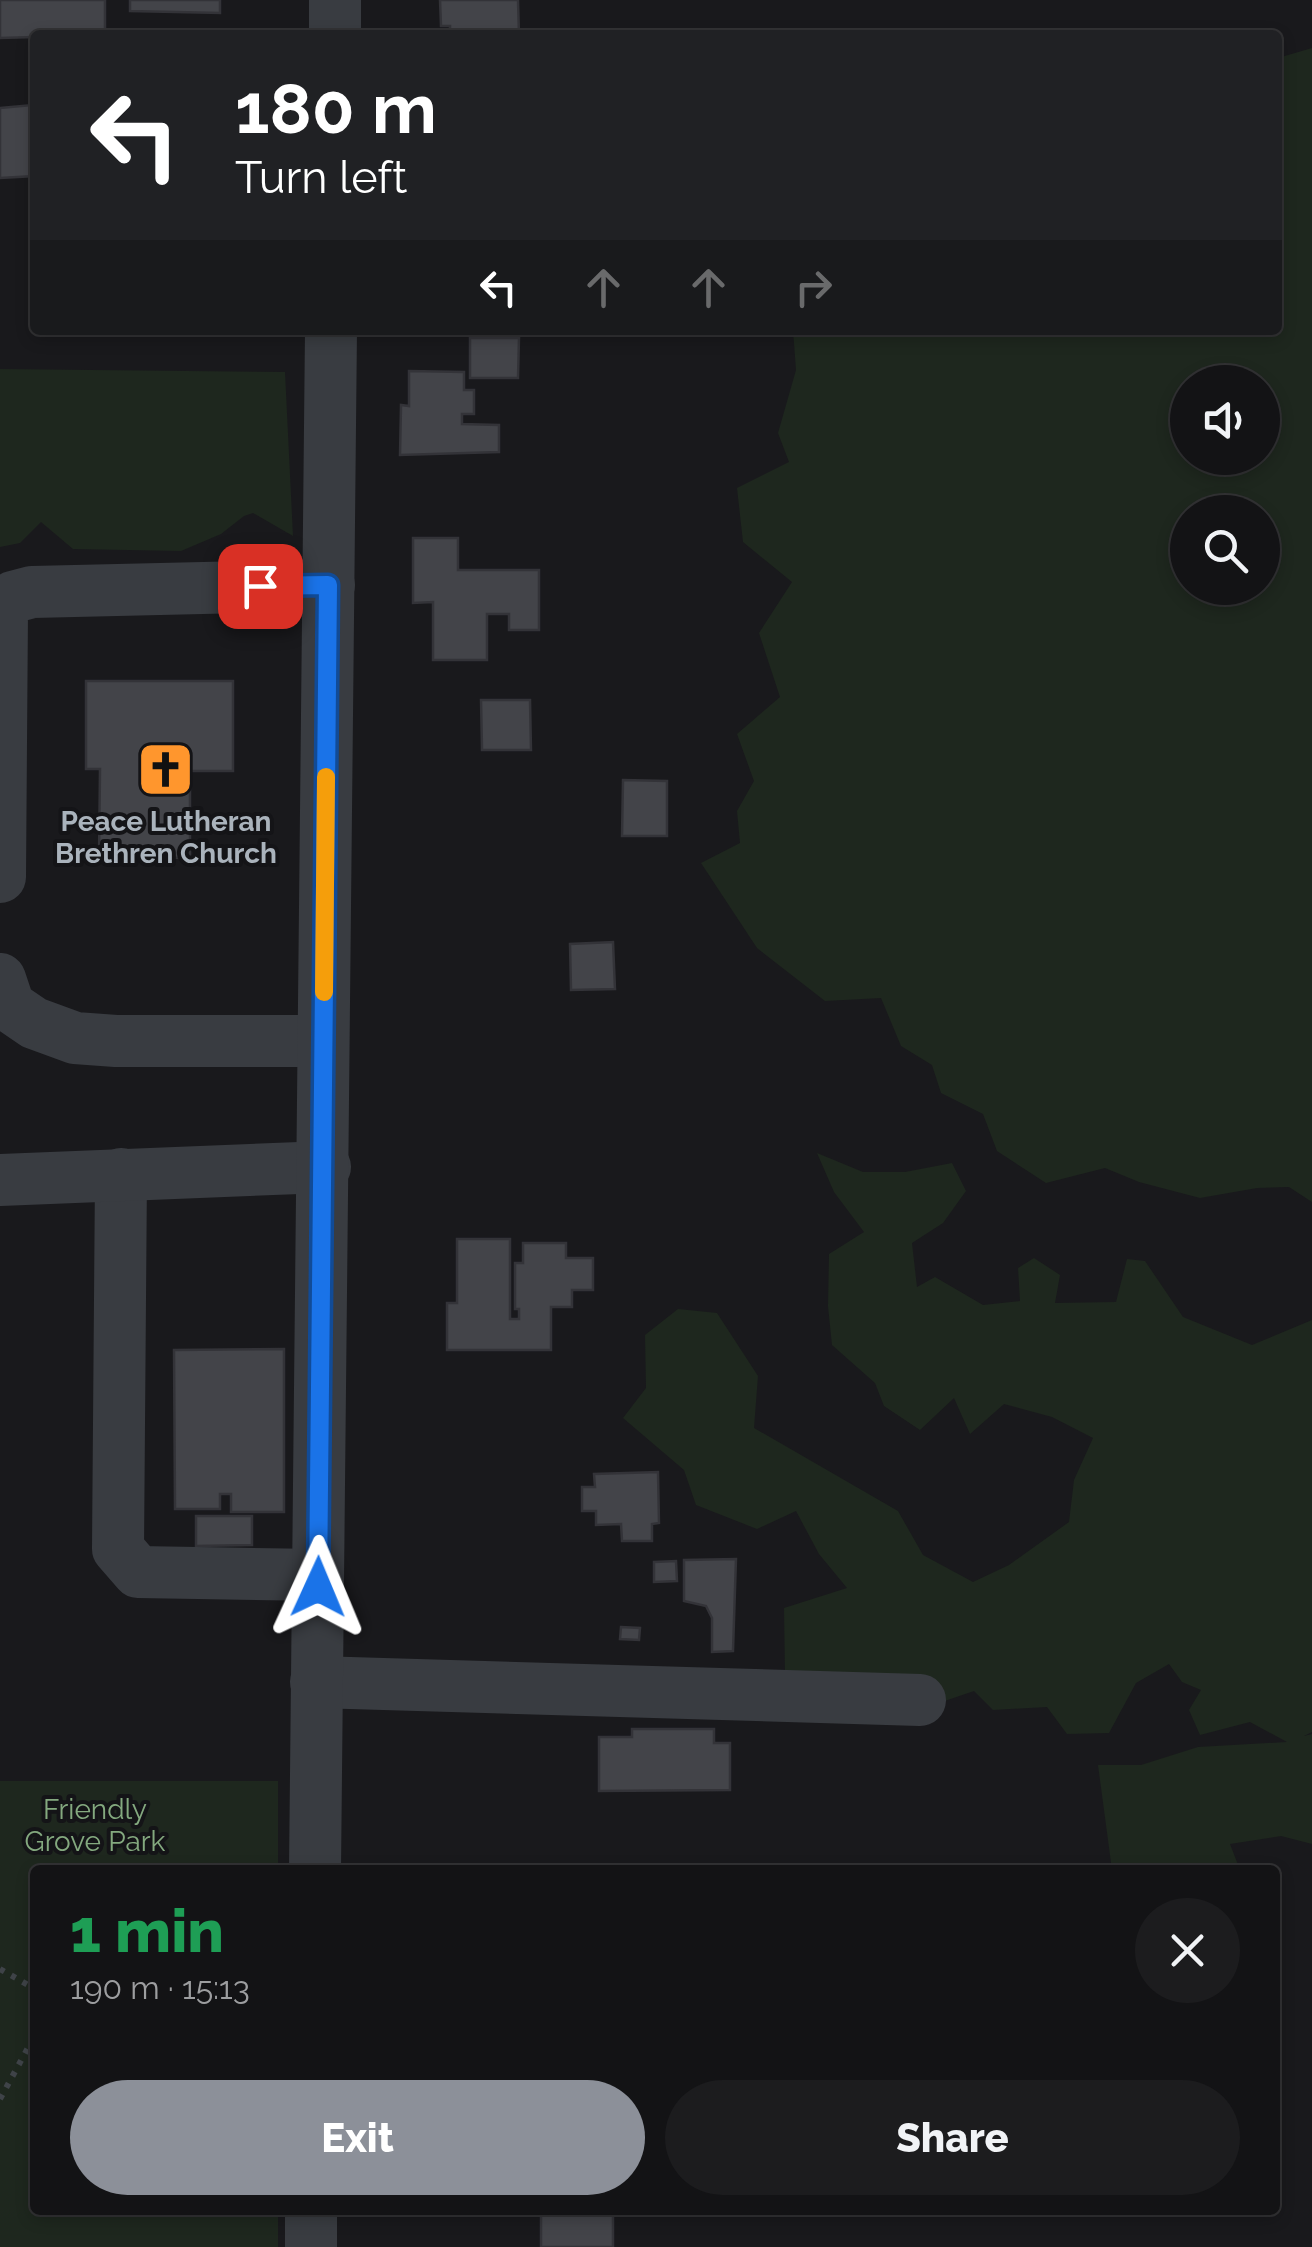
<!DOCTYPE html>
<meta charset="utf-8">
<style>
:root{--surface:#131315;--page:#1c1c1e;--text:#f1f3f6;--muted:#9d9ea0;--line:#323234;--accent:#8c9099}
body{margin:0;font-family:Raleway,sans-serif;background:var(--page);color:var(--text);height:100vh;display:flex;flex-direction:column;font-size:38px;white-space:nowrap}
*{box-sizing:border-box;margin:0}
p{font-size:32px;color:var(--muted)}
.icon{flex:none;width:55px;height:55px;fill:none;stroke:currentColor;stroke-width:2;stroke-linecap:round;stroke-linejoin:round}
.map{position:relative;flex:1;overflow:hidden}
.side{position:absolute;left:30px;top:1865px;width:1250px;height:350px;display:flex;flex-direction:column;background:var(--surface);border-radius:10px;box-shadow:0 5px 15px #0003,0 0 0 2px var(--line)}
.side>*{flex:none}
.hud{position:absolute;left:30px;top:30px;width:1252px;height:305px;border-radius:10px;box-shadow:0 5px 15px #0003,0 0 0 2px var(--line);background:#202124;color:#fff;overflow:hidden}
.controls{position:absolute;left:1170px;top:365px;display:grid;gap:20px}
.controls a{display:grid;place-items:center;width:110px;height:110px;border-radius:50%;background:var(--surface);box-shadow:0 5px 15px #0003,0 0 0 2px var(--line);font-size:50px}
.pin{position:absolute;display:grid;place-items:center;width:85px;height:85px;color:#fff;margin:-42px;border-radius:20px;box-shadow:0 5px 15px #0006}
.me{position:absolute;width:110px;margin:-55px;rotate:1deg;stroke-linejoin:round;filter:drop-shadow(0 0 8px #0008)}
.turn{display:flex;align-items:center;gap:35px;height:210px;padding:0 40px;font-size:45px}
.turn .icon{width:130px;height:130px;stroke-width:2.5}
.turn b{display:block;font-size:70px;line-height:85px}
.lanes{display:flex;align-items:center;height:95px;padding:0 40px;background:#0003;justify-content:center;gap:50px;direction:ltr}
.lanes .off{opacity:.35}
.round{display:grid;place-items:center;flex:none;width:105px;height:105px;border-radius:52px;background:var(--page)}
.summary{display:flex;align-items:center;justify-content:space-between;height:170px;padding:0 40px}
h1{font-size:60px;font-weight:800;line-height:75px;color:#1e9e55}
.button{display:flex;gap:20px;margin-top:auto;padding:20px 40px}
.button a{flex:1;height:115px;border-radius:60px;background:var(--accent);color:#fff;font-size:40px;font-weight:800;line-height:115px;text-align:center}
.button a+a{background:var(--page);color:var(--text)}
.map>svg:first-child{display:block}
.green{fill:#1e271e;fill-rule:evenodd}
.building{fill:#434449;stroke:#333338;stroke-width:2.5}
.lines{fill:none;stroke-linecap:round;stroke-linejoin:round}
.path{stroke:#3f4348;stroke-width:6;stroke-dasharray:5 8;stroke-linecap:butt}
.minor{stroke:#393c41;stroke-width:52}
.route-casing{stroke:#114b97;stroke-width:25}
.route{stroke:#1a73e8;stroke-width:18}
.slow{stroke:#f59e0b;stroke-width:18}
.labels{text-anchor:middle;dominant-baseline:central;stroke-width:8;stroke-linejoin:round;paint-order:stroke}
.poi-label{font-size:28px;font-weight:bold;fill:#aab3bc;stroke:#141417}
.park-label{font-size:28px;fill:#84a97f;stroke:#141417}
</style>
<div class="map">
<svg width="1312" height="2247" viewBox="0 0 1312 2247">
<rect width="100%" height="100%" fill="#19191c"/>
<g class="green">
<path d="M1312,48v1154l-23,-15 -32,1 -57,10 -61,-16 -34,-14 -59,15 -49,-32 -14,-37 -42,-21 -9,-28 -31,-19 -20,-48 -56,3 -68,-53 -56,-85 39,-20 -3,-32 17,-30 -17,-47 43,-37 -21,-64 33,-51 -49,-40 -6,-54 52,-26 -11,-29 18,-63 -3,-40h485v-272zM1188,382h74v76h-74zM1262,512v76h-74v-76z"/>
<path d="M0,369l285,3 8,164 -40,-23 -9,3 -23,18 -40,17 -108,-2 -32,-27 -21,21 -20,4z"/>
<path d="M817,1153l46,19h42l47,-9 14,28 -23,32 -31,20 5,44 18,-10 48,28 37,-4 -2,-33 16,-10 26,17 -5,28 61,-1 11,-43 18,2 38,56 69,28 60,-25v412l-8,4 8,-2v110l-31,-8 -51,8 10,26h-128l-14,-105h43l57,-18 89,-5 -37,-20 -50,13 -11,-25 12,-20 -19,-8 -13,-18 -33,19 -27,50 -42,1 -20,-27 -54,3 -19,-19 -41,14 -148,-30 -1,-67 63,-20 -28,-34 -23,-43 -39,18 -61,-24 -12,-35 -61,-52 23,-30 -1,-53 33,-26 39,4 41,63 -4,52 144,83 25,44 50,27 36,-17 60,-43 5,-42 19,-42 -41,-21 -48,-13 -34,30 -16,-36 -34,32 -36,-24 -9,-23 -43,-38 -4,-39 1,-52 35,-22 -30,-40z"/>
<path d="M0,1781h278v89h-243v339l243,1v37h-278z"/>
</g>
<g class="building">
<path d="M0,0h105v35l-105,3z"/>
<path d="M130,0h90v13l-90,-2z"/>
<path d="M440,0h78l1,35h-69v-9h-9z"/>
<path d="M32,105l3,71 -35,2v-70z"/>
<path d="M102,330h127v3l-127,1z"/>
<path d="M470,338h49l-1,40h-48z"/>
<path d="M409,371l55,1v18h10v24h-12v10l37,1v27l-99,3 1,-50 8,1z"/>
<path d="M413,538h45v32h81v60h-30v-16h-22v46h-54v-58l-20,1z"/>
<path d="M86,681h147v90h-43v87l-91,-1 1,-88h-14z"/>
<path d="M481,700h49l1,50h-49z"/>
<path d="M623,780l44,1v55h-45z"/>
<path d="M613,942l2,47 -44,1 -1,-46z"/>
<path d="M457,1239h53v80h9v-10h-4v-46h8v-20h43v15h27v32h-21v17h-21v43h-104v-47h10z"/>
<path d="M284,1349v163h-53v-18h-11v15h-45l-1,-159z"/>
<path d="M658,1472l1,51 -7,1v17h-30l-1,-17 -25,1v-14h-14v-24h13l-1,-13z"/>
<path d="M196,1516h56v29l-56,1z"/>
<path d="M736,1559l-3,92 -21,1v-34l-6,-12 -22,-5v-41z"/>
<path d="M676,1561l1,20 -23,1v-20z"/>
<path d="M621,1627l19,1 -1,12 -19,-1z"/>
<path d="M632,1729h82v14h16v47l-131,1v-54h33z"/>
<path d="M613,2212v35h-72v-34z"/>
</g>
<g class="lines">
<g class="path">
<path d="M0,1969l35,20"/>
<path d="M0,2099l35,-64"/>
</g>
<g class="minor">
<path d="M335,35v-35"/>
<path d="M0,877l2,-266 11,-14 19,-5 297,-7"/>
<path d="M0,979l9,27 25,17 41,15 41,3h207"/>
<path d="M121,1174l-3,375 20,23 180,3"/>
<path d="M0,1180l325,-13"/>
<path d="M316,1682l604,18"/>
<path d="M315,1870l16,-1540"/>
<path d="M311,2210v37"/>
</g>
</g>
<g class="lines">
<defs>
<path id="route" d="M260,586l68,-1 -10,1002"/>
</defs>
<use href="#route" class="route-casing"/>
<use href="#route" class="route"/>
<path class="slow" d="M324,992l2,-215"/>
</g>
<defs>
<symbol id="church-square" viewBox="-11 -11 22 22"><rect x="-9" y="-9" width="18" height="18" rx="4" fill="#ff962d" stroke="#141417"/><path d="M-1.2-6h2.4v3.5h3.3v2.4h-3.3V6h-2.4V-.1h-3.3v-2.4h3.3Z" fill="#111"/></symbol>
</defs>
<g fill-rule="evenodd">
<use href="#church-square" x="134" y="738" width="63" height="63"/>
</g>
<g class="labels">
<g class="poi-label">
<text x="166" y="821">Peace Lutheran<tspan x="166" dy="32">Brethren Church</tspan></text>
</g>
<g class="park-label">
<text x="95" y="1809">Friendly<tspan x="95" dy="32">Grove Park</tspan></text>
</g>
</g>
</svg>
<div class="controls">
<a><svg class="icon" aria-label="sound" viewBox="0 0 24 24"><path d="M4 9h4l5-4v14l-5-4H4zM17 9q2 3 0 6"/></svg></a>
<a><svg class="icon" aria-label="search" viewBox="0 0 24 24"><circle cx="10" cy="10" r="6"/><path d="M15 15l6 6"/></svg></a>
</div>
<div class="pin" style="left:260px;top:586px;background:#d93025"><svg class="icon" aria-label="arrive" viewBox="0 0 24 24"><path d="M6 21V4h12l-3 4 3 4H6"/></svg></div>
<svg class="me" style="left:318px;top:1587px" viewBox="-20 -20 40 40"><path d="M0-17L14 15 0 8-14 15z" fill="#1a73e8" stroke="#fff" stroke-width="4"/></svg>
<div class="hud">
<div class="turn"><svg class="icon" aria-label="left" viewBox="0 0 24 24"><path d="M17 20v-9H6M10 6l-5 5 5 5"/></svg><div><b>180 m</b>Turn left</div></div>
<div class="lanes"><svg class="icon" aria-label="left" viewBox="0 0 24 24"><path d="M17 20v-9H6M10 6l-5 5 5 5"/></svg><svg class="icon off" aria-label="ahead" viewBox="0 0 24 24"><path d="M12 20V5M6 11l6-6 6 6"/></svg><svg class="icon off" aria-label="ahead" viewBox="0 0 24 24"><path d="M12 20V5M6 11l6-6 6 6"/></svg><svg class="icon off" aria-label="right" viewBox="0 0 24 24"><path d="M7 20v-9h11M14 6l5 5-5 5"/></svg></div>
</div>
<section class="side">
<div class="summary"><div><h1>1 min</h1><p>190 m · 15:13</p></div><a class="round"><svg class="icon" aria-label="close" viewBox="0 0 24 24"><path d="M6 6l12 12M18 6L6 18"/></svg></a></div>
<div class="button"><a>Exit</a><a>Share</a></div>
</section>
</div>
